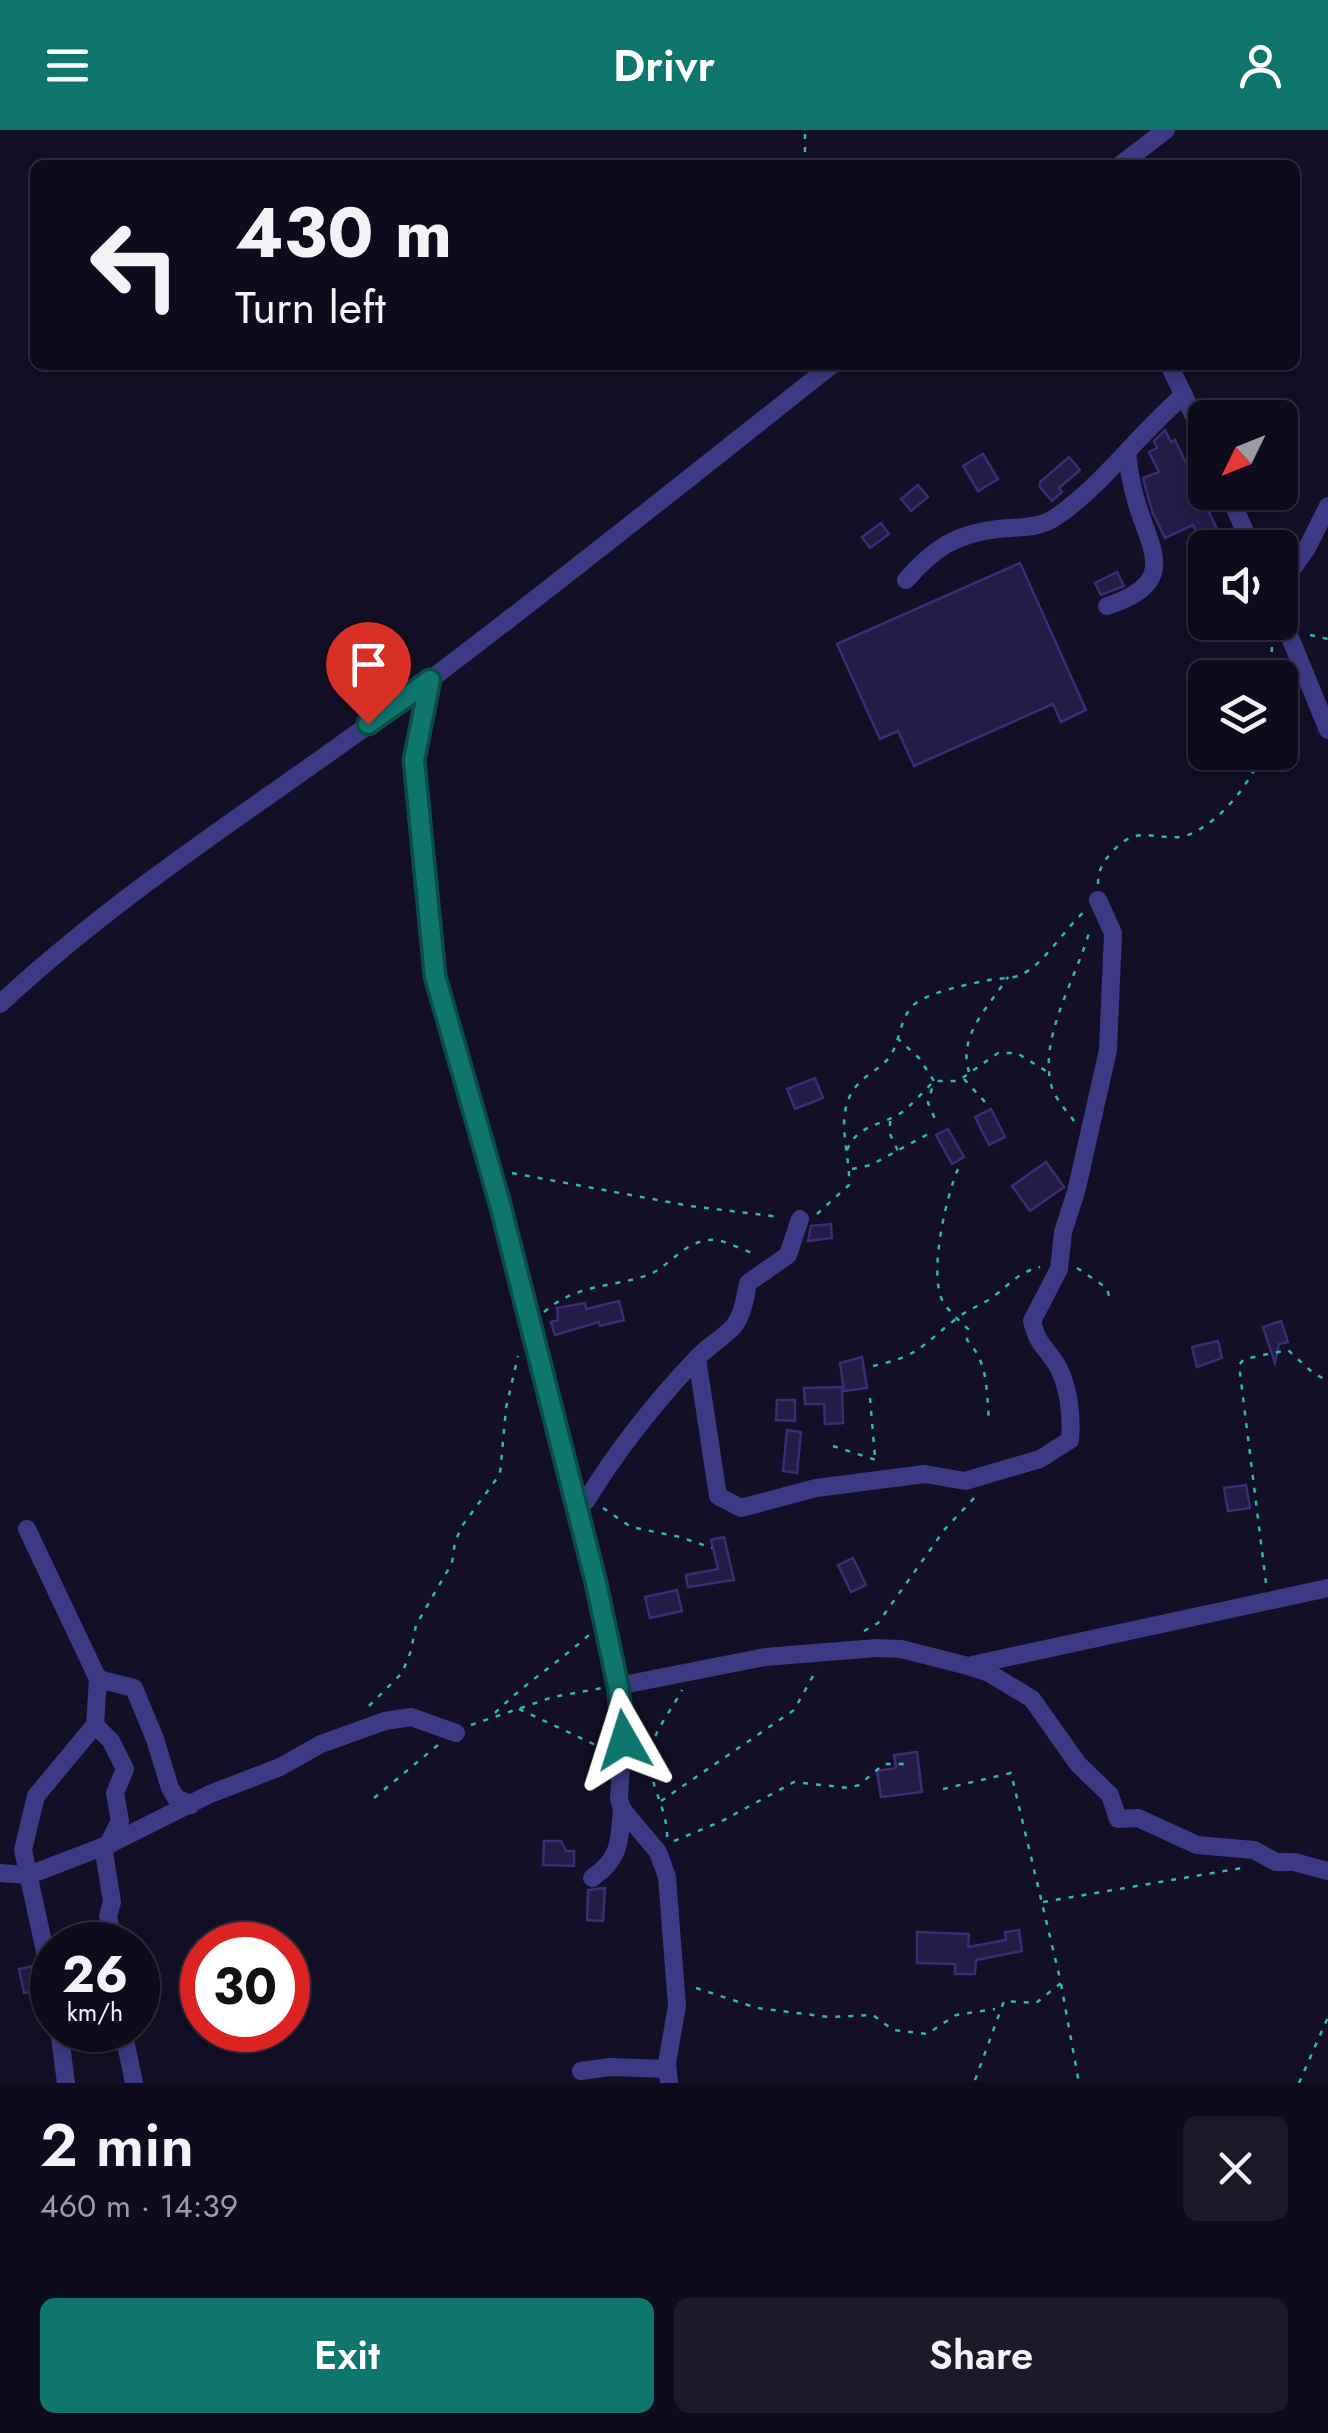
<!DOCTYPE html>
<meta charset="utf-8">
<style>
:root{--surface:#0e0b1c;--page:#1c1929;--text:#f1f3f6;--muted:#9b9ba3;--line:#2e2b3b;--accent:#0f766e}
body{margin:0;font-family:Jost,sans-serif;background:var(--page);color:var(--text);height:100vh;display:flex;flex-direction:column;font-size:38px;white-space:nowrap}
*{box-sizing:border-box;margin:0}
p{font-size:32px;color:var(--muted)}
.icon{flex:none;width:55px;height:55px;fill:none;stroke:currentColor;stroke-width:2;stroke-linecap:round;stroke-linejoin:round}
.map{position:relative;height:1953px;overflow:hidden}
.side{display:flex;flex-direction:column;background:var(--surface);flex:1}
.side>*{flex:none}
.hud{position:absolute;left:30px;top:30px;width:1270px;height:210px;border-radius:15px;box-shadow:0 5px 15px #0003,0 0 0 2px var(--line);background:#0e0b1c;color:var(--text);overflow:hidden}
.needle{width:65px;rotate:227deg}
.buttons{position:absolute;left:1188px;top:270px;display:grid;gap:20px}
.buttons a{display:grid;place-items:center;width:110px;height:110px;border-radius:15px;background:var(--surface);box-shadow:0 5px 15px #0003,0 0 0 2px var(--line);font-size:50px}
.speed{position:absolute;left:30px;top:1792px;display:flex;gap:20px;font-size:50px;font-weight:700;text-align:center}
.speed>*{display:grid;place-content:center;width:130px;height:130px;border-radius:50%;background:var(--surface);box-shadow:0 5px 15px #0003,0 0 0 2px var(--line);line-height:1}
.speed small{font-size:25px;font-weight:400}
.speed .limit{border:15px solid #d22;background:#fff;color:#111}
.pin{position:absolute;display:grid;place-items:center;width:85px;height:85px;color:#fff;margin:-102px -42px;border-radius:50% 50% 50% 0;rotate:-45deg;box-shadow:0 0 10px #0007}
.pin .icon{rotate:45deg}
.me{position:absolute;width:110px;margin:-55px;rotate:354deg;stroke-linejoin:round;filter:drop-shadow(0 0 8px #0008)}
.turn{display:flex;align-items:center;gap:35px;height:210px;padding:0 40px;font-size:45px}
.turn .icon{width:130px;height:130px;stroke-width:2.5}
.turn b{display:block;font-size:70px;line-height:85px}
.round{display:grid;place-items:center;flex:none;width:105px;height:105px;border-radius:15px;background:var(--page)}
.summary{display:flex;align-items:center;justify-content:space-between;height:170px;padding:0 40px}
h1{font-size:60px;font-weight:600;line-height:75px}
.action{display:flex;gap:20px;margin-top:auto;padding:20px 40px}
.action a{flex:1;height:115px;border-radius:15px;background:var(--accent);color:#fff;font-size:40px;font-weight:600;line-height:115px;text-align:center}
.action a+a{background:var(--page);color:var(--text)}
header{display:flex;justify-content:space-between;align-items:center;height:130px;padding:0 40px;background:var(--accent);color:#fff;font-size:45px;font-weight:600}
.map>svg:first-child{display:block}
.building{fill:#241b47;stroke:#3b2d73;stroke-width:2.5}
.lines{fill:none;stroke-linecap:round;stroke-linejoin:round}
.path{stroke:#2fb8b0;stroke-width:2.5;stroke-dasharray:5 8;stroke-linecap:butt}
.minor{stroke:#3d3a85;stroke-width:18}
.route-casing{stroke:#0a4d48;stroke-width:25}
.route{stroke:#0f766e;stroke-width:18}
</style>
<header><svg class="icon" aria-label="menu" viewBox="0 0 24 24"><path d="M4 6h16M4 12h16M4 18h16"/></svg>Drivr<svg class="icon" aria-label="person" viewBox="0 0 24 24"><circle cx="12" cy="8" r="4"/><path d="M4 21q1-7 8-7t8 7"/></svg></header>
<div class="map">
<svg width="1328" height="1953" viewBox="0 0 1328 1953">
<rect width="100%" height="100%" fill="#130f26"/>
<g class="building">
<path d="M1165,300l6,12 4,-2 51,108h-22l-11,-23 -28,13 -13,-27 -9,-33 16,-6 -10,-20 8,-4 -3,-7z"/>
<path d="M983,324l15,25 -20,12 -15,-25z"/>
<path d="M1069,327l11,13 -21,18 3,4 -10,9 -12,-14v-5z"/>
<path d="M918,355l10,12 -17,14 -10,-12z"/>
<path d="M881,393l8,11 -19,14 -8,-11z"/>
<path d="M1020,433l66,147 -25,12 -8,-18 -139,62 -16,-35 -18,8 -43,-95z"/>
<path d="M1117,442l7,14 -23,9 -6,-12z"/>
<path d="M815,948l8,20 -28,11 -8,-20z"/>
<path d="M991,979l14,28 -16,8 -14,-28z"/>
<path d="M948,999l16,28 -12,7 -16,-29z"/>
<path d="M1046,1032l18,25 -34,24 -18,-25z"/>
<path d="M831,1094l1,14 -24,3 3,-15z"/>
<path d="M619,1171l5,19 -24,6 -1,-4 -44,13 -4,-13 7,-2 -1,-12 28,-5 1,6z"/>
<path d="M1281,1191l7,21 -9,2 -4,19 -12,-36z"/>
<path d="M1218,1211l4,17 -25,9 -5,-20z"/>
<path d="M862,1227l5,31 -23,3 -4,-28z"/>
<path d="M842,1257l1,36 -18,1 -1,-20h-19l-1,-16z"/>
<path d="M777,1270h18v21l-19,-1z"/>
<path d="M787,1300l14,2 -4,41 -14,-2z"/>
<path d="M1246,1355l4,23 -22,3 -4,-23z"/>
<path d="M724,1407l10,43 -46,7 -2,-12 32,-6 -7,-29z"/>
<path d="M853,1428l13,27 -15,7 -13,-27z"/>
<path d="M677,1460l5,21 -32,7 -5,-21z"/>
<path d="M917,1622l5,40 -41,5 -4,-26 19,-3 -2,-13z"/>
<path d="M544,1711h17l5,10h8v15l-31,-1z"/>
<path d="M605,1758l-2,33 -16,-1 1,-30z"/>
<path d="M1019,1800l3,21 -46,9 -1,14h-20v-10l-38,-1v-31l52,2 -1,13 38,-7 -1,-8z"/>
<path d="M34,1836l5,25 -15,2 -5,-24z"/>
</g>
<g class="lines">
<g class="path">
<path d="M805,35v-35"/>
<path d="M1310,505l18,4"/>
<path d="M1271,548l1,-34"/>
<path d="M1098,754c0,-15 6,-24 16,-34 27,-30 49,-3 79,-17 32,-16 56,-50 71,-81"/>
<path d="M897,908l22,20 15,23 -6,22 7,16"/>
<path d="M969,942c-12,-36 21,-67 39,-95"/>
<path d="M964,949l21,23"/>
<path d="M890,991v13l8,17"/>
<path d="M1074,991c-7,-10 -18,-21 -22,-33 -15,-50 26,-112 38,-159"/>
<path d="M847,1020c11,-27 37,-24 58,-40 10,-9 20,-20 29,-29h24l40,-28h19l29,18"/>
<path d="M852,1039l19,-4 59,-32"/>
<path d="M958,1039c-12,28 -29,102 -16,131 6,11 17,20 26,29l-1,11c22,24 19,49 22,80"/>
<path d="M512,1043l178,33 90,11"/>
<path d="M817,1084l32,-29c2,-33 -18,-74 11,-103 11,-11 26,-16 33,-31 8,-15 8,-37 23,-48 20,-13 50,-18 73,-23 10,-2 22,-1 31,-5 22,-8 46,-48 65,-64"/>
<path d="M1077,1138l30,20 3,12"/>
<path d="M544,1182c34,-29 67,-24 104,-37 21,-8 34,-32 61,-35 13,-2 33,10 46,14"/>
<path d="M873,1236c50,-11 49,-22 87,-50 11,-8 24,-12 34,-20 17,-13 25,-24 46,-29"/>
<path d="M870,1268l5,59"/>
<path d="M833,1316l49,16"/>
<path d="M603,1378l28,19 49,10 32,11"/>
<path d="M1266,1453l-27,-218 5,-6 44,-9 25,23 15,8"/>
<path d="M864,1501l14,-8 67,-94 31,-33"/>
<path d="M369,1576l33,-33 9,-22 5,-26 36,-62 3,-21 7,-16 38,-52 6,-66 12,-52"/>
<path d="M519,1579l83,39"/>
<path d="M495,1583c30,-30 64,-51 95,-79"/>
<path d="M471,1595l82,-28 49,-9"/>
<path d="M943,1659l68,-16 50,210 -25,20 -32,-2 -30,82"/>
<path d="M374,1668l64,-53"/>
<path d="M661,1671l133,-91 23,-41"/>
<path d="M667,1707c1,-30 -23,-59 -16,-89 6,-21 21,-39 31,-58"/>
<path d="M674,1711l48,-20 72,-39 55,6 10,-3 25,-21h20"/>
<path d="M1043,1772l199,-34"/>
<path d="M1061,1854l18,99"/>
<path d="M696,1858l61,20 72,9 44,-2 20,15 34,4 29,-19 39,-6"/>
<path d="M1299,1953l29,-66"/>
</g>
<g class="minor">
<path d="M1120,35l46,-35"/>
<path d="M1169,235l36,74"/>
<path d="M1228,362l24,56"/>
<path d="M906,450c27,-31 49,-46 91,-51 20,-2 42,0 59,-12 49,-34 83,-84 128,-122"/>
<path d="M1280,456l27,-38 21,-42"/>
<path d="M1107,476c18,-6 44,-16 47,-38 2,-19 -11,-43 -16,-61 -6,-18 -9,-36 -11,-54"/>
<path d="M1280,483l48,117"/>
<path d="M429,550l-15,81 21,215 65,228 103,411 21,99 -5,85 3,10 36,43 9,25 10,129 -10,57 2,20"/>
<path d="M0,874c132,-123 287,-216 431,-325 135,-102 268,-209 401,-314"/>
<path d="M697,1228l21,138 23,12 75,-20 109,-14 40,7 75,-22 30,-19c2,-25 -1,-56 -15,-78 -12,-18 -17,-17 -23,-41l27,-52 4,-37 13,-40 32,-142 5,-117 -15,-33"/>
<path d="M586,1371c32,-52 69,-99 111,-143 10,-11 26,-20 36,-31 10,-11 12,-30 15,-44l40,-28 12,-36"/>
<path d="M27,1399l71,150 -3,46 -59,71 -13,54 29,134"/>
<path d="M972,1535l356,-77"/>
<path d="M98,1549l36,9 21,51 15,49 6,10 15,7"/>
<path d="M618,1556l147,-29 112,-9 24,1 67,17 21,7 43,26 46,65 32,31 8,24 20,-1 59,27 57,5 22,12h18l34,9"/>
<path d="M95,1595l16,16 14,28 -10,24 5,28 -16,31 8,50 -4,14 6,29"/>
<path d="M0,1743l29,2 81,-31 100,-50 70,-27 41,-23 64,-23 26,-4 45,16"/>
<path d="M592,1748c29,-20 27,-36 30,-69"/>
<path d="M59,1900l7,53"/>
<path d="M123,1900l11,53"/>
<path d="M581,1941l29,-4 57,2"/>
</g>
</g>
<g class="lines">
<defs>
<path id="route" d="M368,594l62,-44 -16,80 21,216 65,228 96,379 22,103 6,54"/>
</defs>
<use href="#route" class="route-casing"/>
<use href="#route" class="route"/>
</g>
</svg>
<div class="buttons">
<a><svg class="needle" viewBox="-14 -14 28 28"><path d="M0-13l5 13h-10z" fill="#e53935"/><path d="M0 13l5-13h-10z" fill="#9b9ba3"/></svg></a>
<a><svg class="icon" aria-label="sound" viewBox="0 0 24 24"><path d="M4 9h4l5-4v14l-5-4H4zM17 9q2 3 0 6"/></svg></a>
<a><svg class="icon" aria-label="layers" viewBox="0 0 24 24"><path d="M12 4l9 5-9 5-9-5zM3 14l9 5 9-5"/></svg></a>
</div>
<div class="speed"><div>26<small>km/h</small></div><div class="limit">30</div></div>
<div class="pin" style="left:368px;top:594px;background:#d93025"><svg class="icon" aria-label="arrive" viewBox="0 0 24 24"><path d="M6 21V4h12l-3 4 3 4H6"/></svg></div>
<svg class="me" style="left:624px;top:1610px" viewBox="-20 -20 40 40"><path d="M0-17L14 15 0 8-14 15z" fill="#0f766e" stroke="#fff" stroke-width="4"/></svg>
<div class="hud">
<div class="turn"><svg class="icon" aria-label="left" viewBox="0 0 24 24"><path d="M17 20v-9H6M10 6l-5 5 5 5"/></svg><div><b>430 m</b>Turn left</div></div>
</div>
</div>
<section class="side">
<div class="summary"><div><h1>2 min</h1><p>460 m · 14:39</p></div><a class="round"><svg class="icon" aria-label="close" viewBox="0 0 24 24"><path d="M6 6l12 12M18 6L6 18"/></svg></a></div>
<div class="action"><a>Exit</a><a>Share</a></div>
</section>
